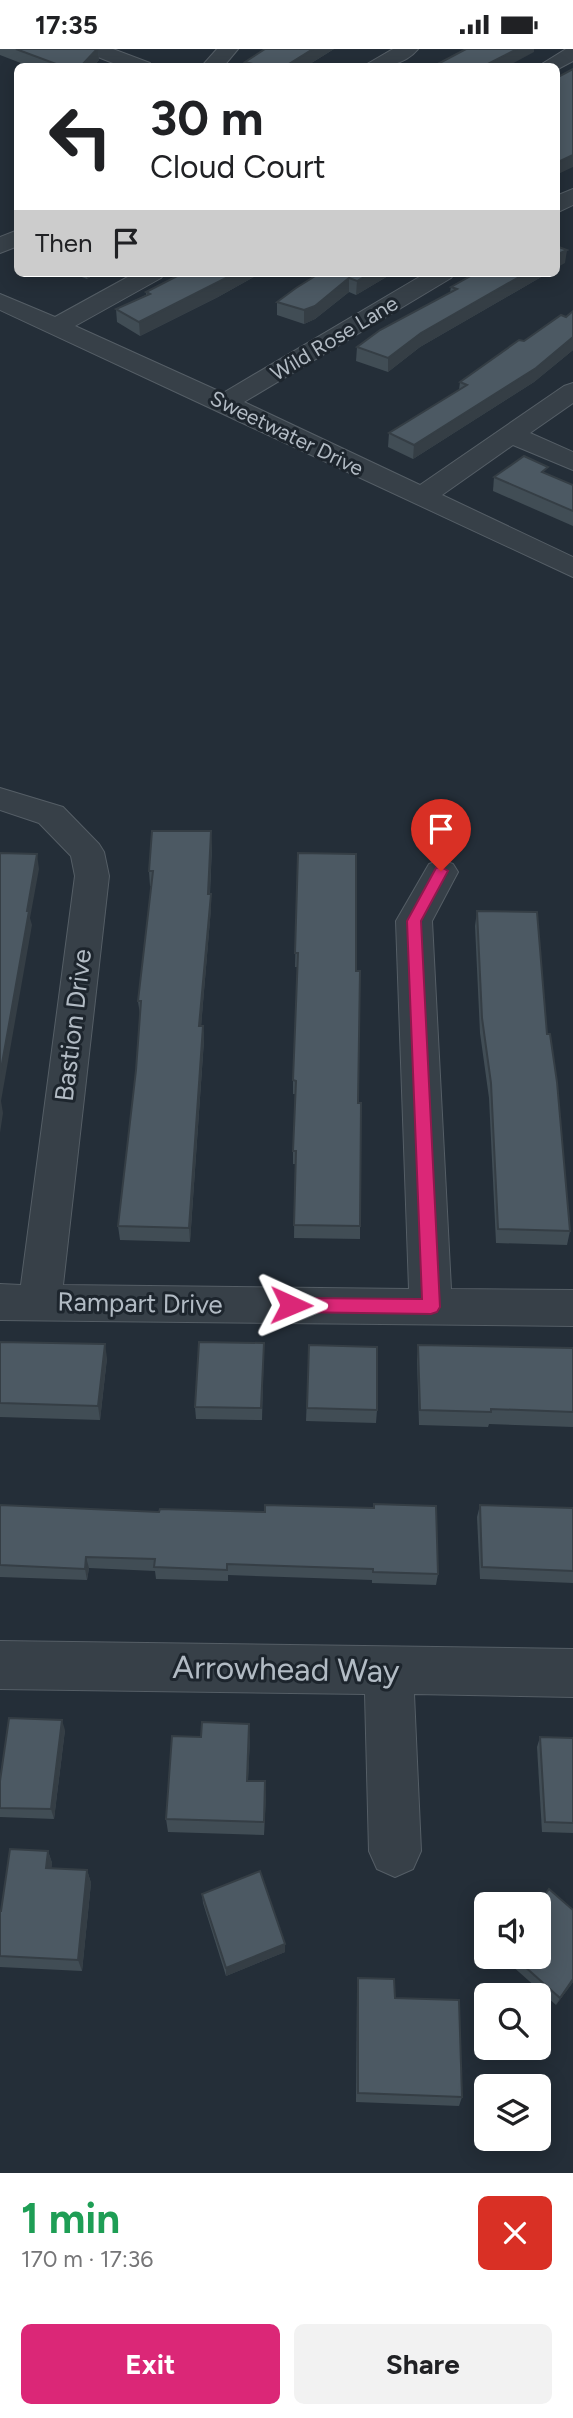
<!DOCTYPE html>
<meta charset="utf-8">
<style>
:root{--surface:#fff;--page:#f2f2f2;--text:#202124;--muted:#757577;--accent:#db2777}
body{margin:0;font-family:Figtree,sans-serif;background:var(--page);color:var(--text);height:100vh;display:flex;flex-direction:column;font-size:26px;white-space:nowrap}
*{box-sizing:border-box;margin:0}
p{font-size:23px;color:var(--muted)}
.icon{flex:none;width:38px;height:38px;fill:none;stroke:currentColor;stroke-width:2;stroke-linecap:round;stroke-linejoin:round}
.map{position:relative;height:2124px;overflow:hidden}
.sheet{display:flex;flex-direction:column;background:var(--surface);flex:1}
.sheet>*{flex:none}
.banner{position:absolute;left:14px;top:14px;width:546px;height:214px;border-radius:10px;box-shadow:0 4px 18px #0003;background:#fff;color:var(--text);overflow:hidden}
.controls{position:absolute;left:474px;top:1843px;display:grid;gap:14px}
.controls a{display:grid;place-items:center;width:77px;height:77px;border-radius:10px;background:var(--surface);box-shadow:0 4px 18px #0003;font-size:35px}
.pin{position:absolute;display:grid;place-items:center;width:60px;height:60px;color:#fff;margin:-72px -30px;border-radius:50% 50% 50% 0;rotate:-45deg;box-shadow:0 0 7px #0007}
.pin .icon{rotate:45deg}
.me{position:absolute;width:77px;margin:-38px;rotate:91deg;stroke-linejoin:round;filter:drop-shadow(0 0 5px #0008)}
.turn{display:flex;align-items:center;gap:24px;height:147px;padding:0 21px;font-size:32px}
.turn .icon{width:91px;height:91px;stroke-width:2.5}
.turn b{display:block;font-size:49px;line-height:60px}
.then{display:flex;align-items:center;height:66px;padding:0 21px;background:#0003;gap:14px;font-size:26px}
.round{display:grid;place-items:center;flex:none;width:74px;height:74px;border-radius:10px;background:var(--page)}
.summary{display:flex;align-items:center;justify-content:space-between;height:119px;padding:0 21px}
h1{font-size:42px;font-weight:700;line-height:52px;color:#1e9e55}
.button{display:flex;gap:14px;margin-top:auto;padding:14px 21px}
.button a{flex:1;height:80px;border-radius:10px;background:var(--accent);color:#fff;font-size:28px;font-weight:700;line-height:80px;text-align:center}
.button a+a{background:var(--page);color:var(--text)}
.status{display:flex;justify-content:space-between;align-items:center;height:49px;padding:0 35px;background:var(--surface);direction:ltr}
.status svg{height:19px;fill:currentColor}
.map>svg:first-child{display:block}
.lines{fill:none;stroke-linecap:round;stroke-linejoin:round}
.minor-casing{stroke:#555e66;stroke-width:2}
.minor{fill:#374048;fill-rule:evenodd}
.wall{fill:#414d55}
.shaded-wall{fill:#353e45}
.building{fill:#4c5963;stroke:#353e45;stroke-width:2}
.route{fill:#db2777;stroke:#8e194d;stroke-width:2}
.labels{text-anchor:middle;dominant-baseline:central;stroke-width:6;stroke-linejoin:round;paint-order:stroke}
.far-street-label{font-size:21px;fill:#b2bbc4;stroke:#1d252d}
.street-label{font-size:26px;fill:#b2bbc4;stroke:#1d252d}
.near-street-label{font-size:32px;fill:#b2bbc4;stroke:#1d252d}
</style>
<div class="status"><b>17:35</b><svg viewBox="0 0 49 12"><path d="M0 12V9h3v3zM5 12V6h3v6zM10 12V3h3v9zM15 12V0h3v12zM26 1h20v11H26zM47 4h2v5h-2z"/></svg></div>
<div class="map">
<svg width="573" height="2124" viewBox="0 0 573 2124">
<rect width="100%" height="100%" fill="#242e38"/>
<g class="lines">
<defs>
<g id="minor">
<path d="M85,0h28l37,14 3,4h-30l-35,-14z"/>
<path d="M217,0h21l-15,18h-22z"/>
<path d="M393,0h25c-14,17 -36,18 -56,18z"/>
<path d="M566,0h7v12l-17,9v-3h-19z"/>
<path d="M573,140v16l-17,8v-17z"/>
<path d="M18,181v16l-18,7v-16z"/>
<path d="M135,224h30l-4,5 -86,48 148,67 203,-120h29l-4,5 -207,124 176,83 144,-99 9,-3v20l-43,30 43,19v18l-60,-25 -71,50 131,62v20l-573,-267v-16l55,23z"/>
<path d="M0,739l63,19 36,37 5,8 5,24 -46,409 346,4 -13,-368 33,-57 12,-4 12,4 5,8 -26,49 19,368 122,1v36l-573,-6v-36l21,1 54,-409 -4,-20 -32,-33 -39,-13z"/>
<path d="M0,1592l573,8v48l-159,-3 7,157 -8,18 -18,8 -18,-8 -8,-18 -4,-157 -365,-5z"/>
</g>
</defs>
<use href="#minor" class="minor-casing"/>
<use href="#minor" class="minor"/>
</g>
<g class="wall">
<path d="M0,0h98l1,11 -6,7h-62l-31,-12z"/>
<path d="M265,0h69l-29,18h-60v-5z"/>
<path d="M71,224h26l-10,6z"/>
<path d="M183,224h78l-43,24 -78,39 -23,-14 -1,-13 30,-14v-3z"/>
<path d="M320,224h73l-37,22 -7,-3 -34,27 -11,5 -27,-9v-13z"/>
<path d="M476,224h72l-128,74 -32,25 -32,-11 1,-14 93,-55 1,-5z"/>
<path d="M573,262v39l-39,32 -121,77 -25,-12 1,-14 70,-43 1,-8 64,-41 42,-24z"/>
<path d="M548,425l25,11v41l-80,-35 1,-14z"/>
<path d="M212,797l-2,48 1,14 -10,118h2l1,14 -14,202 -70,-2 -2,-14 18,-156 4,-55 -2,-14 13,-115h-1l-1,-15z"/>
<path d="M298,804l58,118 4,255v13l-66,-1 1,-74h-2v-13l2,-57h-2v-14l5,-113h-3z"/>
<path d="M477,862l70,123 23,197 -3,14 -71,-2 -7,-145 -9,-65 -5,-107z"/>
<path d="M0,1293l107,16 -7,62 -100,-3z"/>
<path d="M264,1294l-2,77 -66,-1 -1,-12z"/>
<path d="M309,1296l68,65 -1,13 -70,-2z"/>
<path d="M418,1296l155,3v79l-84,-3 -1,3 -69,-2 -2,-65z"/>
<path d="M0,1456l438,69 -2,11 -64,-2v-3l-144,-5v6l-72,-2 -1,-8 -66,-3 -2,12 -87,-3z"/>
<path d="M480,1456l93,3v75l-93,-4 -3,-62z"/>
<path d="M65,1681l-11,89 -54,-2v-36z"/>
<path d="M540,1688l33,1v95l-31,-1 -5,-85z"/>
<path d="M250,1689l-2,43 18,13 -2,41 -96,-3 -2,-13z"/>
<path d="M48,1802l4,12 -1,6 36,1 4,13 -9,88 -82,-4v-56h1z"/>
<path d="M202,1845l83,50v8l-59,24 -23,-73z"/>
<path d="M502,1908h37l34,25 -17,23z"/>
<path d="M358,1929l37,20 67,99 -3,9 -103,-4 1,-113z"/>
</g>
<g class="shaded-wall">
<path d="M97,0h1l1,11 -6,7h-13z"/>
<path d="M313,0h21l-29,18h-21z"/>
<path d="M517,0h17v3l-28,15h-24z"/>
<path d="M573,106v12l-17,8v-12z"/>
<path d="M567,201l-2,13 -9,5v-13z"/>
<path d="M87,224h10l-10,6z"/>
<path d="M236,224h25l-43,24 -78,39 -1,-14z"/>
<path d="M371,224h22l-37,22 1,-14z"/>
<path d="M526,224h22l-128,74 -32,25v-14l33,-25z"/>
<path d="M349,229v14l-34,27 -11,5v-14z"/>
<path d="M573,288v13l-39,32 -121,77 1,-14z"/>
<path d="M211,782l1,15 -3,62 -1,-14z"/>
<path d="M37,805l2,15 -9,49 2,7 -31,176 2,12 -3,20v-58z"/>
<path d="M211,845v14l-11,132 -1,-14z"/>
<path d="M203,977l1,14 -14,202 -1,-14z"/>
<path d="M105,1295l2,14 -7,62 -2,-14z"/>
<path d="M86,1508l3,11 -2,12 -2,-11z"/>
<path d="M62,1671l3,10 -11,89 -3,-10z"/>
<path d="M249,1675l1,14 -3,56v-13z"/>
<path d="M265,1732l1,13 -2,41v-13z"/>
<path d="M48,1802l4,12 -2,18 -4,-13z"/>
<path d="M87,1821l4,13 -9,88 -4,-11z"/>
<path d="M285,1895v8l-59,24v-8z"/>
<path d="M573,1930v3l-17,23 4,-7z"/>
</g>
<g class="building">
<path d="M16,0h81l-17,18h-16z"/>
<path d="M265,0h48l-29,18h-19l-20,-5z"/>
<path d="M466,0h51l-35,18h-50z"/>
<path d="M573,20v86l-17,8v-85z"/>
<path d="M556,197l11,4 -11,5z"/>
<path d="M183,224h53l-97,49 -23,-13 34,-15 -4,-2z"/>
<path d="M320,224h51l-14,8 -8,-3 -34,28 -11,4 -27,-8 19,-14z"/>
<path d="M476,224h50l-105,60 -33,25 -31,-11 23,-17 77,-41 -6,-2z"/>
<path d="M573,262v26l-37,31 -122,77 -25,-12 78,-48 -7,-3 59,-42 5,1 37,-26 5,2z"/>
<path d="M524,407l24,11 -6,5 31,13v26l-79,-34z"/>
<path d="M152,782h59l-3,63h3l-12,132h4l-14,202 -71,-2 18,-156 5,-69h-3l15,-130h-4z"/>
<path d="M0,804l37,1 -10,57h2l-29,164z"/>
<path d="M298,804l58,1v117h4l-2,132h3l-1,123 -66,-1 2,-74h-3l3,-70 -3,-1 5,-127h-3z"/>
<path d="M477,862l60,1 10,122h3l7,48 13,149 -72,-2 -7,-146 -9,-65z"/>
<path d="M0,1293l105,2 -7,62 -98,-3z"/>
<path d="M199,1293l65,1 -3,65 -66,-1z"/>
<path d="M309,1296l68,2v63l-70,-2z"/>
<path d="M418,1296l155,3v64l-82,-3v3l-71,-2z"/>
<path d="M374,1455l62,2 2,68 -65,-2v-3l-146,-5v6l-73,-3 1,-8 -69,-2 -1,12 -85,-4v-60l159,7 1,-3 105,3v-7l109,3z"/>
<path d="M480,1456l93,3v63l-91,-4z"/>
<path d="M9,1669l53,2 -11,89 -51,-1v-27z"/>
<path d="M202,1673l47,2 -2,57h18l-1,41 -98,-3 6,-83 29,1z"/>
<path d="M540,1688l33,1v85l-28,-1z"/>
<path d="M10,1800l38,2 -2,17 41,2 -9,90 -78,-4v-45h1z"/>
<path d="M260,1822l25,73 -59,24 -24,-74z"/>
<path d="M549,1840l24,21v69l-13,19 -46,-41h25l-1,-53z"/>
<path d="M358,1929l36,1 1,19 64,2 3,97 -104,-4z"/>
</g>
<path class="route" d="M441,818l7,4 -27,50 19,386 -3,5 -6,2 -140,-2 -6,-2 -2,-5 2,-5 6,-2 131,1 -15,-378 29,-53z"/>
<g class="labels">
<g class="far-street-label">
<text transform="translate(334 289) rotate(-31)">Wild Rose Lane</text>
<text transform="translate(287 384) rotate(26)">Sweetwater Drive</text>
</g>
<g class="street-label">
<text transform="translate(73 976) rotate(-83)">Bastion Drive</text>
<text transform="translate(140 1254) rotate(1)">Rampart Drive</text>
</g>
<g class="near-street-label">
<text transform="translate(286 1620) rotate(1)">Arrowhead Way</text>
</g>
</g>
</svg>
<div class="controls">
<a><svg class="icon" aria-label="sound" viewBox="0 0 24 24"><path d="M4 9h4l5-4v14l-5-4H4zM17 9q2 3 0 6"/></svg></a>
<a><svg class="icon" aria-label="search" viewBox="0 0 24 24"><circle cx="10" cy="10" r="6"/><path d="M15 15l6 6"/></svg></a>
<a><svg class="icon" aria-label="layers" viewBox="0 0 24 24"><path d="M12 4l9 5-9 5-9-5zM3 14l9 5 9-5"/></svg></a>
</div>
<div class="pin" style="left:441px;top:822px;background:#d93025"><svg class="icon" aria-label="arrive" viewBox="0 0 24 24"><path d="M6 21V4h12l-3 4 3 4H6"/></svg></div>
<svg class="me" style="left:291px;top:1256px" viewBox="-20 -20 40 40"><path d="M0-17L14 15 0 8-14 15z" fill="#db2777" stroke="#fff" stroke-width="4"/></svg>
<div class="banner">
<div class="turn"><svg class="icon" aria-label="left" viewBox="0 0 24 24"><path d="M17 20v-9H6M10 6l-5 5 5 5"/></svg><div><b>30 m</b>Cloud Court</div></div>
<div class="then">Then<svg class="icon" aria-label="arrive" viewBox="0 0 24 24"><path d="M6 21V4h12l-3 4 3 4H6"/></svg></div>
</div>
</div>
<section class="sheet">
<div class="summary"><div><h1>1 min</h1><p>170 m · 17:36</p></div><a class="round" style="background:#d93025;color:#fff"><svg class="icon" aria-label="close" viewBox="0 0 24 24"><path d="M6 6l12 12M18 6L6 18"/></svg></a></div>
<div class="button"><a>Exit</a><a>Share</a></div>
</section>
